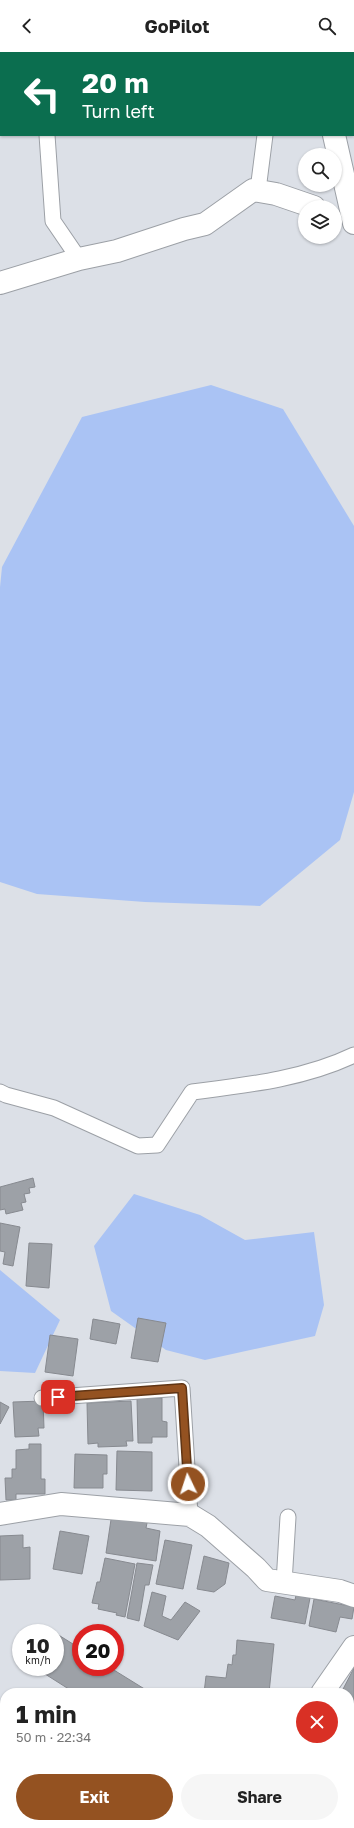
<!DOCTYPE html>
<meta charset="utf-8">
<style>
:root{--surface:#fff;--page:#f6f6f6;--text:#222;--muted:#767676;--accent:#945221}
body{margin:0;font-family:"Golos Text",sans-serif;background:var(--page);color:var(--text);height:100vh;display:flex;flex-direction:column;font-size:15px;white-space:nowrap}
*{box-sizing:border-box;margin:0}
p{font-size:13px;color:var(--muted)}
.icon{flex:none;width:22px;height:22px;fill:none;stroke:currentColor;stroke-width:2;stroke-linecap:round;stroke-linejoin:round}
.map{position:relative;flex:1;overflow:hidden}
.drawer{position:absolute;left:0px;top:1636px;width:354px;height:140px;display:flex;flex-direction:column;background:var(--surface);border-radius:16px 16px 0 0;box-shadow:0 1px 3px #0004}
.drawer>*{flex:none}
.banner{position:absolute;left:0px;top:0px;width:354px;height:84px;box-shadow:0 1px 3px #0004;background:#0b6e4f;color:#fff;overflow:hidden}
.fabs{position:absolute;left:298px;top:96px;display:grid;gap:8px}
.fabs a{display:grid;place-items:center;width:44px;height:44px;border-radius:50%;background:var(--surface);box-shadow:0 1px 3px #0004;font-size:20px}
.speed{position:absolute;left:12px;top:1572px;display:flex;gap:8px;font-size:20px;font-weight:700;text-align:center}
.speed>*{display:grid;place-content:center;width:52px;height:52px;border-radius:50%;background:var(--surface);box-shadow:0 1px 3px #0004;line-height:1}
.speed small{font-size:10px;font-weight:400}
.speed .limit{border:6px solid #d22;background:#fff;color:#111}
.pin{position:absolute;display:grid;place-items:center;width:34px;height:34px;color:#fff;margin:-17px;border-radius:8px;box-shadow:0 2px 6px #0006}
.me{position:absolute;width:44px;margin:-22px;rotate:356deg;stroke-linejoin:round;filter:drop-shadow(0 0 3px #0008)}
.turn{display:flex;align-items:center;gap:14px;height:84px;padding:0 16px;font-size:18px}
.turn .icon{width:52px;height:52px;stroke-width:2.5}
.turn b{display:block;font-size:28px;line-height:34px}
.round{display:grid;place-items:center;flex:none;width:42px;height:42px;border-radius:21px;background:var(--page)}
.overview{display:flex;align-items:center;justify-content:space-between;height:68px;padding:0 16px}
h1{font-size:24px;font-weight:700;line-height:30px}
.cta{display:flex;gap:8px;margin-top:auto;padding:8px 16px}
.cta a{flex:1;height:46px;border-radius:24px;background:var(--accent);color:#fff;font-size:16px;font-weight:700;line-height:46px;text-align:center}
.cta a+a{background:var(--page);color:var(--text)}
header{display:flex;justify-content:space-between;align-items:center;height:52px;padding:0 16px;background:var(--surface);font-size:18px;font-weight:700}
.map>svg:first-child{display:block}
.green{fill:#aac3f4}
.building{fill:#9da1a7;stroke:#878a90}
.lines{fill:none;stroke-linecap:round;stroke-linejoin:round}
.lane-casing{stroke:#9ca0a6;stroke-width:17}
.street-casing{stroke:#9ca0a6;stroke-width:24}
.lane{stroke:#fff;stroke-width:15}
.street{stroke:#fff;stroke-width:22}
.route-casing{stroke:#603515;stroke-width:10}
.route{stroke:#945221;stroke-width:7}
</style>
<header><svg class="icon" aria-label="back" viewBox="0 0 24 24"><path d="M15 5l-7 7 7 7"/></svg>GoPilot<svg class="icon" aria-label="search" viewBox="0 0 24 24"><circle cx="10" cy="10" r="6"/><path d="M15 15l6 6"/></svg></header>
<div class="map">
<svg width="354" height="1776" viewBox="0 0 354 1776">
<rect width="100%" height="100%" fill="#dce0e7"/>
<g class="green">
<path d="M211,333l72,24 71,117v266l-14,48 -80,66 -115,-4 -108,-8 -37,-12v-295l2,-20 80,-150z"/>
<path d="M134,1142l66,21 45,25 69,-8 10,73 -9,31 -110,24 -39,-10 -55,-39 -17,-65z"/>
<path d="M0,1218l60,50 -25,53 -35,-2z"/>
</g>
<g class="building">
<path d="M33,1126l2,9 -6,1 1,5 -6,1 2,8 -5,1 2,7 -17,4 -1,-5 -5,1v-23z"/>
<path d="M0,1171l20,4 -7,39 -10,-2 2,-12 -5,-1z"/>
<path d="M29,1191l23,1 -3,44 -23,-2z"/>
<path d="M138,1266l28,5 -8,39 -27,-4z"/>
<path d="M93,1267l27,5 -4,20 -26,-5z"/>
<path d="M50,1283l28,4 -5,37 -28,-4z"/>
<path d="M137,1346h25v23l5,1v15h-15v6h-14z"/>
<path d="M43,1349l1,27h-6l1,8 -24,1 -2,-35z"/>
<path d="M131,1349l2,40h-7l1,5 -29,1v-4l-10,1 -1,-41z"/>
<path d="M0,1350l9,5 -9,17z"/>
<path d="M29,1392h12v35h4v15h-29v6h-10l-1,-22h7v-9h4v-19l13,-1z"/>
<path d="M117,1399l35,1v39l-36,-1z"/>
<path d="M75,1402l32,1v19h-4v14h-29z"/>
<path d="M112,1461l36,5 -2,10 14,3 -4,30 -50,-8z"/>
<path d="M60,1479l29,5 -7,38 -29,-5z"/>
<path d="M23,1483v13l7,-1v32l-30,1v-44z"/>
<path d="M165,1488l27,5 -9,44 -27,-5z"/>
<path d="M204,1504l25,7 -4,21 -11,8 -17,-3z"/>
<path d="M105,1506l30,6 -10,53 -9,-2 1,-2 -19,-4 1,-5 -7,-1 5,-21h3z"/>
<path d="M137,1511l16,2 -4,20h-4l-6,36 -12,-3z"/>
<path d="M152,1540l14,4 -4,20 9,4 14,-18 15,9 -22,29 -34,-14z"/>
<path d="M296,1543l14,3 -5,26 -34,-6 4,-22 20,4z"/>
<path d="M314,1547l40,8 -2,12 -12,-2 -4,15 -27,-6z"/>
<path d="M44,1574l37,23v18h28l42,26h-76l-41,-26h21v-34h-16z"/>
<path d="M237,1588l37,4 -5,49 -26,-3v3h-39l2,-17 20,2 2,-14 4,1 1,-10h3z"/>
<path d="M354,1616v37l-5,-2v-10h-8z"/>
<path d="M5,1659v37l-5,3v-37z"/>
<path d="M351,1659l3,1v44l-5,-2v-37z"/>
<path d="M349,1766l5,2v8h-16l2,-5h9z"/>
<path d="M184,1771h11l15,2v3h-26z"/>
<path d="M165,1772l10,1v3h-22v-2l11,1z"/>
</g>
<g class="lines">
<defs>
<g id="lane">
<path d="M277,1v-1"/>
<path d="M0,39l1,1"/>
<path d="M47,83l6,86 26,38"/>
<path d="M258,138l7,-55"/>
<path d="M0,1040l6,3 48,13 84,38 19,-1 35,-53c55,-7 112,-13 162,-37"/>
<path d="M42,1346l140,-10 8,127"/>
<path d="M284,1531l4,-66"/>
</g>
<g id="street">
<path d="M331,1v-1"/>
<path d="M334,83l20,88"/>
<path d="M0,231l79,-24 38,-8 67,-22 21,-5 48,-34 23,4 38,13"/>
<path d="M0,1462l61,-10 129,11 18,11 48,42 11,12 73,11 14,5"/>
<path d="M322,1641l32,-46"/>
<path d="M349,1709l5,3"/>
<path d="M90,1776l10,-5"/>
</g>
</defs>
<use href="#lane" class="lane-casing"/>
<use href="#street" class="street-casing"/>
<use href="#lane" class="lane"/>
<use href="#street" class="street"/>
</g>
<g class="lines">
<defs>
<path id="route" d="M58,1345l124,-9 6,96"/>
</defs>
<use href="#route" class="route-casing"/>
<use href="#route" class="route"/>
</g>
</svg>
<div class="fabs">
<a><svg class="icon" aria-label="search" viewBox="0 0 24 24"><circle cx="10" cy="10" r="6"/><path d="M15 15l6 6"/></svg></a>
<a><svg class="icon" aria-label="layers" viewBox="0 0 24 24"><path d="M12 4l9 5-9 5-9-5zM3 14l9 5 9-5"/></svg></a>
</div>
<div class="speed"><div>10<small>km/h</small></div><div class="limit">20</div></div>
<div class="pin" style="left:58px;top:1345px;background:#d93025"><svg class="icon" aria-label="arrive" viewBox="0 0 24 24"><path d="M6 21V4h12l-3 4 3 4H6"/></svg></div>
<svg class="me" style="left:188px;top:1432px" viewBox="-20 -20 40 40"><circle r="17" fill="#945221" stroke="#fff" stroke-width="3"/><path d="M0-11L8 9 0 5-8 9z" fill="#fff"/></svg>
<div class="banner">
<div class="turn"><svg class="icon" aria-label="left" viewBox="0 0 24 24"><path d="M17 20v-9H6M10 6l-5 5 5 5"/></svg><div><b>20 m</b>Turn left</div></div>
</div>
<section class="drawer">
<div class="overview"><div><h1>1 min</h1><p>50 m · 22:34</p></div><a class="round" style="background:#d93025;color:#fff"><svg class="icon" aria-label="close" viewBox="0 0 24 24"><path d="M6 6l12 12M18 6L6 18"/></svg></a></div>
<div class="cta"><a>Exit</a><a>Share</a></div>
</section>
</div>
